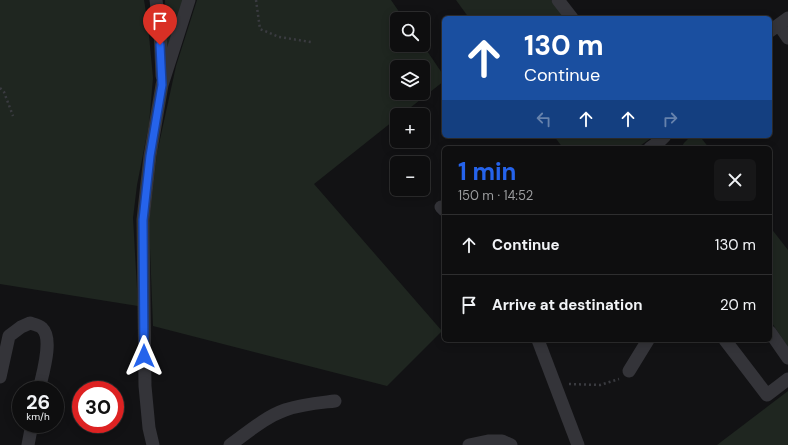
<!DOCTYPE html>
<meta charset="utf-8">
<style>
:root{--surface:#0e0e0f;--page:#171718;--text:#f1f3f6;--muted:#9b9c9e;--line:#2e2e2f;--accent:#2563eb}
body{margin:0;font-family:"DM Sans",sans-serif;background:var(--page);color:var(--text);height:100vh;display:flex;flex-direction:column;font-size:15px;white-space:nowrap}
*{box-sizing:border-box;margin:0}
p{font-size:13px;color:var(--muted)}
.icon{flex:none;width:22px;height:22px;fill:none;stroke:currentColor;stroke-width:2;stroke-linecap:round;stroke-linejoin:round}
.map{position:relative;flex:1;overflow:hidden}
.sheet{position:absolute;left:442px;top:146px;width:330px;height:196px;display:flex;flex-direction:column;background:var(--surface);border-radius:6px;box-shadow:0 2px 10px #0003,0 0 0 1px var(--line)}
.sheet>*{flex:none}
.top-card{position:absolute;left:442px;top:16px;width:330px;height:122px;border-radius:6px;box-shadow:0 2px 10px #0003,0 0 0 1px var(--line);background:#1a4fa0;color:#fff;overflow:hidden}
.buttons{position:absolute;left:390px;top:12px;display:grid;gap:8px}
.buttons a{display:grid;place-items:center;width:40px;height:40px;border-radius:6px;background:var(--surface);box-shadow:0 2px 10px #0003,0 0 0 1px var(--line);font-size:20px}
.speed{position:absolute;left:12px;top:381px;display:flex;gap:8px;font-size:20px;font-weight:700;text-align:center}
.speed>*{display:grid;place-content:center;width:52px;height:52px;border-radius:50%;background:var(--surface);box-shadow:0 2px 10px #0003,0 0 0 1px var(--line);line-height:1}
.speed small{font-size:10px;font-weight:400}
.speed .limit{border:6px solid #d22;background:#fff;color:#111}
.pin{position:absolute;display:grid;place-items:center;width:34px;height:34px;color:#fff;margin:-41px -17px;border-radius:50% 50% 50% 0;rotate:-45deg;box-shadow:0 0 4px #0007}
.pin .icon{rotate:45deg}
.me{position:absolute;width:44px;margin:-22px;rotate:0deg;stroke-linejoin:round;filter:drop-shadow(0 0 3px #0008)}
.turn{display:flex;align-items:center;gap:14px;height:84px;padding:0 16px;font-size:18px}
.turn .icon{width:52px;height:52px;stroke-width:2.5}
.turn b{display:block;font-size:28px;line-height:34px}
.lanes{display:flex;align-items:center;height:38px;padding:0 16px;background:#0003;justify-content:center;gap:20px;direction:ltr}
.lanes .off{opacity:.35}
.round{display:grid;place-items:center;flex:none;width:42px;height:42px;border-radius:6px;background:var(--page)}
.summary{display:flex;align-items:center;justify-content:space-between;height:68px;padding:0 16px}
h1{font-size:24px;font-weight:700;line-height:30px;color:var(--accent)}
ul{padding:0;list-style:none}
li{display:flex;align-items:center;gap:12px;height:60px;padding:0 16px;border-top:1px solid var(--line)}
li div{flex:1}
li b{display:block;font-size:15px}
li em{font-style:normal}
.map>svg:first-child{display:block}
.green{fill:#1f2620;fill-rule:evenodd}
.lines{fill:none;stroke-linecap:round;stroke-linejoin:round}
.path{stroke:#3a3b40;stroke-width:2.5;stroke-dasharray:2 3;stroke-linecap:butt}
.minor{stroke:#343439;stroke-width:13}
.route-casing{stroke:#184099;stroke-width:10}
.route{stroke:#2563eb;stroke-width:7}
</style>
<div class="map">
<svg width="788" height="445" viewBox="0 0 788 445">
<rect width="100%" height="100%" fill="#121214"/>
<g class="green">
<path d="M0,0h144l4,25 5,53 -4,46 -12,61 -4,33 5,88 -138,-22z"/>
<path d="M165,0h19l-18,62z"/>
<path d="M197,0h194l13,19h-7v26h26l21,31v5l-43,34h-4v3l-83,66 128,147 -55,55 -234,-60 -4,-103 8,-70 19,-87zM397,67h26v26h-26z"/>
<path d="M456,0h95l14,18h-96z"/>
<path d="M554,136h96l1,2 -14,10h-74z"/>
<path d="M690,137l12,2 7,9h-28l3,-5z"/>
<path d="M770,227l18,23v97l-18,-27z"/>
<path d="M788,391v54h-71z"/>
</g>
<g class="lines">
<g class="path">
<path d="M256,0l4,29 19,8 32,5"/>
<path d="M0,88l4,4 9,24"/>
<path d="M569,384l31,1 19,-6"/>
</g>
<g class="minor">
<path d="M156,0l4,31 2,45"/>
<path d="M558,0l14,18"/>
<path d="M779,25l9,13"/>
<path d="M770,31l18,-13"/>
<path d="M650,148l11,-8 4,-4"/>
<path d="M441,207l3,3"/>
<path d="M770,332l18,26"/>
<path d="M538,340l40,105"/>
<path d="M725,340l42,55 21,-16"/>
<path d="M629,371l19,-31"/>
<path d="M0,377l9,-41 12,-9 9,-4c3,1 9,2 12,5 12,11 0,47 -3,62"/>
<path d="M28,445l4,-21"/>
<path d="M153,445l-4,-17 -4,-42 -2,-166 7,-64 12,-71 27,-85"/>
<path d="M230,445c17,-12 35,-28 55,-35 17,-6 33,-7 50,-9"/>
<path d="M469,445l19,-4h14l9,4"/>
</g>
</g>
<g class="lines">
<defs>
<path id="route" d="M144,356l-1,-136 7,-64 12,-71 -2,-40"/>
</defs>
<use href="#route" class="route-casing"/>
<use href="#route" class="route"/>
</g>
</svg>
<div class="buttons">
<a><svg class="icon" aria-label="search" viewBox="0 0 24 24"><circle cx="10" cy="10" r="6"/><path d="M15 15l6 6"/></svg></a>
<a><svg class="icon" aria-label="layers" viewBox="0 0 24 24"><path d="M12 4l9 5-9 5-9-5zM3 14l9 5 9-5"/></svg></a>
<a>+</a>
<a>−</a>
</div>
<div class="speed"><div>26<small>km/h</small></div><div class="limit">30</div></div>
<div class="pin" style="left:160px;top:45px;background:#d93025"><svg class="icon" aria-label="arrive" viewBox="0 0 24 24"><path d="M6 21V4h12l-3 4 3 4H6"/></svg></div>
<svg class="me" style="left:144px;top:356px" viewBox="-20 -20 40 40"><path d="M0-17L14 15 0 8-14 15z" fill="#2563eb" stroke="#fff" stroke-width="4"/></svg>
<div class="top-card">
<div class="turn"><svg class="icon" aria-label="ahead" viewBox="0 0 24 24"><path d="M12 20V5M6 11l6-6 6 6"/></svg><div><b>130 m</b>Continue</div></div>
<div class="lanes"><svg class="icon off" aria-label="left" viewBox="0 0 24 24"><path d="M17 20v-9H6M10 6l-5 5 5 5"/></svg><svg class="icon" aria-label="ahead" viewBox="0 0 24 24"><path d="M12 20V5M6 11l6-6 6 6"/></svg><svg class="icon" aria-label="ahead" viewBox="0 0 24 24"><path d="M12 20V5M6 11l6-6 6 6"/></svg><svg class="icon off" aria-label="right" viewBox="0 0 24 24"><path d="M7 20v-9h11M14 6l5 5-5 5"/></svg></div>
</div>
<section class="sheet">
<div class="summary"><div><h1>1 min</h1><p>150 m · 14:52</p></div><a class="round"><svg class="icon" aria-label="close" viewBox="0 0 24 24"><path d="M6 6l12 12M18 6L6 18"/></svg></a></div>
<ul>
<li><svg class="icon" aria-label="ahead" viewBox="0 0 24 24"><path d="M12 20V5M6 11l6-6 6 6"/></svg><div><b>Continue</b></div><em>130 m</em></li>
<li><svg class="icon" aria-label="arrive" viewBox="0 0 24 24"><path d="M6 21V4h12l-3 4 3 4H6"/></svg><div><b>Arrive at destination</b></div><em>20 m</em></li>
</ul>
</section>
</div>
